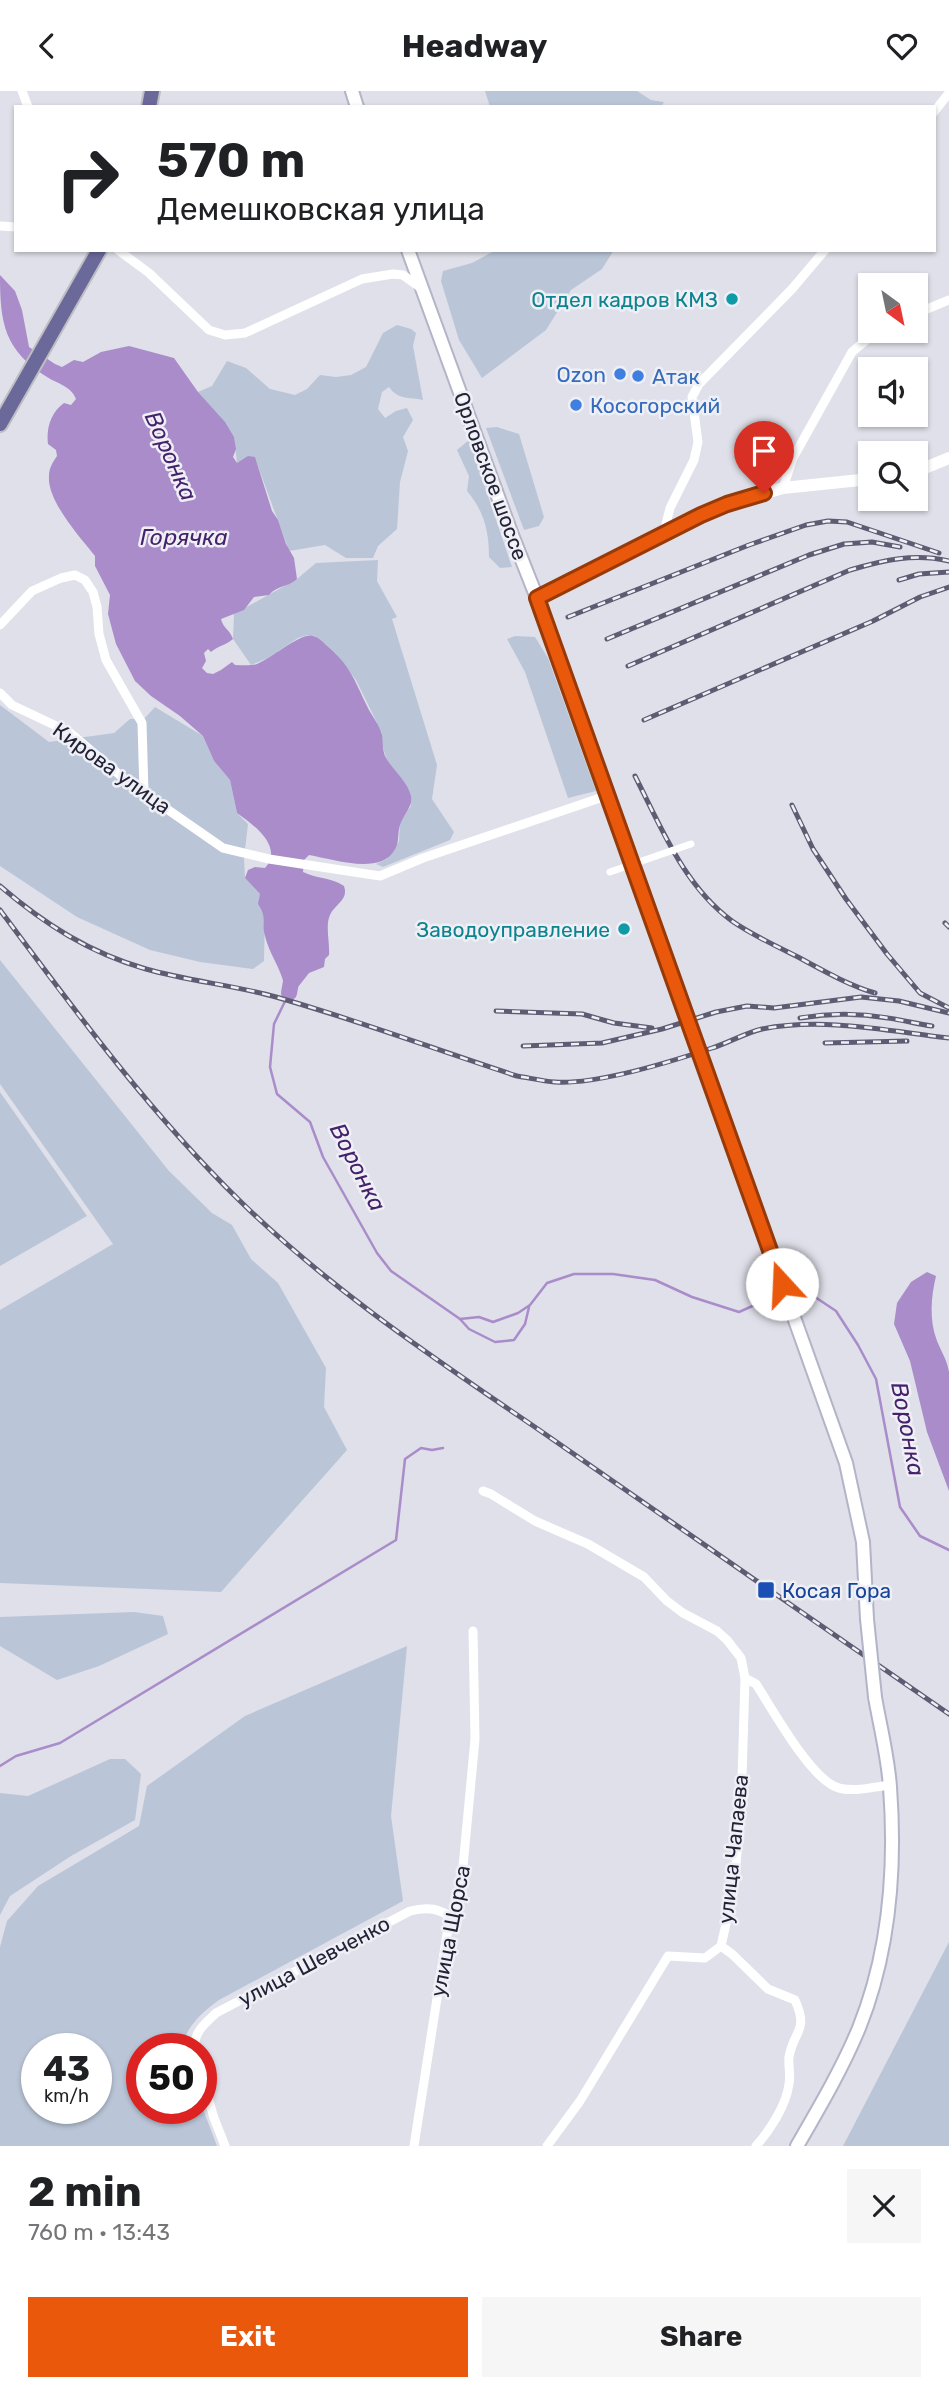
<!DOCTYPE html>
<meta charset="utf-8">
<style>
:root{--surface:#fff;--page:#f6f6f6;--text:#202124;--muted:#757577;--accent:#ea580c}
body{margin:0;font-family:Rubik,sans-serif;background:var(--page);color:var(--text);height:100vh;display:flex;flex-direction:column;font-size:26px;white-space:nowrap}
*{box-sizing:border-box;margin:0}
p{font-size:23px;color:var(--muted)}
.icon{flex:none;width:38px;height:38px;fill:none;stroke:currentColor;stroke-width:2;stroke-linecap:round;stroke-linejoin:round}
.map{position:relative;height:2055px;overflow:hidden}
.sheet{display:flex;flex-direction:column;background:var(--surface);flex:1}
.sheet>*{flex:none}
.banner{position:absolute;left:14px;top:14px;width:922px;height:147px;border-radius:0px;box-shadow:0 2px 5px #0004;background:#fff;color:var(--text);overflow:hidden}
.needle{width:46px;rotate:147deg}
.fabs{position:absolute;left:858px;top:182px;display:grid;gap:14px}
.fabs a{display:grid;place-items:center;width:70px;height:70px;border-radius:0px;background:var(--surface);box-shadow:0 2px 5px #0004;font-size:35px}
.speed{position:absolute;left:21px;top:1942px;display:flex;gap:14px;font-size:35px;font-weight:700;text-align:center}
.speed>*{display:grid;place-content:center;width:91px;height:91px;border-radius:50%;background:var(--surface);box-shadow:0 2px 5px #0004;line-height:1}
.speed small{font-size:18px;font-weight:400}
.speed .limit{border:10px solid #d22;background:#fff;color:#111}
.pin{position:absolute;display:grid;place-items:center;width:60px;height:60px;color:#fff;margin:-72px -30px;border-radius:50% 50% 50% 0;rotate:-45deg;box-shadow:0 0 7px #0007}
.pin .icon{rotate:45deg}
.me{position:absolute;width:77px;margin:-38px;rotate:340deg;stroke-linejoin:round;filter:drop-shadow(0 0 5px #0008)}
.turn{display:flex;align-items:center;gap:24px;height:147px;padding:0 28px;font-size:32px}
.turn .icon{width:91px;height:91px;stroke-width:2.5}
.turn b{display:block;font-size:49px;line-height:60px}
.round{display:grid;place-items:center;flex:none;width:74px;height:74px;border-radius:0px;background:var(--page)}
.summary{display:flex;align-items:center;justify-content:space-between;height:119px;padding:0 28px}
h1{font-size:42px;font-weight:700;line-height:52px}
.cta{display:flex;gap:14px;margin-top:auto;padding:14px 28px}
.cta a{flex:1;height:80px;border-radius:0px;background:var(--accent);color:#fff;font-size:28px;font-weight:700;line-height:80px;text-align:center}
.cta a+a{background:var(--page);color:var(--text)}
header{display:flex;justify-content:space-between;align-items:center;height:91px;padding:0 28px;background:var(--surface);font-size:32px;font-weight:700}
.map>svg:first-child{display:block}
.green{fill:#bac6d8;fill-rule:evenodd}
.water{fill:#a98cc9}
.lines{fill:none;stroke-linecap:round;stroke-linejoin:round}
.stream{stroke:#a98cc9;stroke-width:2.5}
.river{stroke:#a98cc9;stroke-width:16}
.secondary-casing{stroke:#b3b4c7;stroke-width:16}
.primary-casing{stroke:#bdbdc3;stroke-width:18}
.minor{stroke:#fff;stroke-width:9}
.tertiary{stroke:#fff;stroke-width:12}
.secondary{stroke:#fff;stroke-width:12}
.primary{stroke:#6b689a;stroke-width:14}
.rail-casing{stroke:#5d5c73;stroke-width:5}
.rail{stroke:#eff0f6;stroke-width:2.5;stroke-dasharray:8;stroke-linecap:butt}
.secondary-bridge-casing{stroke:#b3b4c7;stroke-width:16;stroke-linecap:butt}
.pedestrian-bridge{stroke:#fff;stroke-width:7}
.secondary-bridge{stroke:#fff;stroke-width:12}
.route-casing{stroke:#983908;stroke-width:18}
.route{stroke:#ea580c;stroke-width:12}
.culture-dot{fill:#0f9aa8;stroke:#eff0f6;stroke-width:2.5}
.shop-dot{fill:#3f7fe0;stroke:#eff0f6;stroke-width:2.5}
.transit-dot{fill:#1a4fb4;stroke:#eff0f6;stroke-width:2.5}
.labels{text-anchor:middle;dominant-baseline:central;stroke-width:5;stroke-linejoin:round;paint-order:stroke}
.culture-label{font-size:21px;fill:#0d838f;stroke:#eff0f6;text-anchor:end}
.shop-label{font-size:21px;fill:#366cbe;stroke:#eff0f6;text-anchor:start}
.street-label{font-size:21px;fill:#232237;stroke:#eff0f6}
.transit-label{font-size:21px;fill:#164399;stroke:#eff0f6;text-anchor:start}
.water-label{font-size:23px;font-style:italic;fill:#47226c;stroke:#eff0f6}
</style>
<header><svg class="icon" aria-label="back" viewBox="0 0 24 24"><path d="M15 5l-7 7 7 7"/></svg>Headway<svg class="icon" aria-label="heart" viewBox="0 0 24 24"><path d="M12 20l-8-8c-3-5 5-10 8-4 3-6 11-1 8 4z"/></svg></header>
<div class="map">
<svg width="949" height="2055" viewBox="0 0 949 2055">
<rect width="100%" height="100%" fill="#dfe0e9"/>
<g class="green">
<path d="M485,0h152l14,9 13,2 -3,5h-171z"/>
<path d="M496,159h118l-12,19 -31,21 -25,40 -64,48 -23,-38 -18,-59 2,-10 29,-8z"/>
<path d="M397,234l14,4 5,4 -3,13 10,54c-14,-3 -25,0 -34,-13l-7,5 -4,17 7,9 11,-7 11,-3 6,12 -10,17 5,14 -8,31 -3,47 -19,17 -5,12h-27l-21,-13 -36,6 -34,-93 -18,5 -3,-26 -36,-45 14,-6 15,-25 19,7 24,21 25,6 12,-6 13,-14 16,2 15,-2 15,-8 17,-34z"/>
<path d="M497,336l22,7 25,83 -5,9 -15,4 -38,-102z"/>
<path d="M469,349l43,127 -12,1 -11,-11c0,-26 -5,-46 -22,-66l2,-15 -12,-26z"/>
<path d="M378,469l-1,21 20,36 -5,2 45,146 -5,34 22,33 -4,8 -67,27 -7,-3 11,-5 12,-18 1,-19 11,-16 -25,-49 -4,-12v-12l-26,-53 -20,-26 -21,-18 -7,-1 -10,3 -30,20 -17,7 -18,-26 1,-25 63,-35 19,-16z"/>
<path d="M515,545l20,1 13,21 48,133 -28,7 -43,-126 -18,-33z"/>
<path d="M0,614l49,37 65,-9 16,-14h14l11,-12 48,29 11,25 16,19 7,33 11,11 -4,34 1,20 15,16 5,19 -1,48 -11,8 -53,-7 -50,-12 -73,-33 -77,-51z"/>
<path d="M0,869l169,211 43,42 20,12 19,34 27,24 48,85 -2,39 23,43 -126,142 -221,-9v-273l113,-66 -113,-160z"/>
<path d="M0,1001l87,124 -87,50z"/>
<path d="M134,1521l29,4 5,18 -69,32 -42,14 -57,-34v-29z"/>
<path d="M407,1555l-16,170 12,85 -184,99c-14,10 -38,30 -35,49h-42v60h59v-5l16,42h-217v-199l7,-26 31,-35 101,-60 8,-40 98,-70zM37,1958h59v60h-59z"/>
<path d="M110,1668h15l16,15 -6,46 -64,36 -61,40 -10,19v-122l28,3z"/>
<path d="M949,1851v204h-106z"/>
</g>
<g class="water">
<path d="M0,184l15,16 7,19 7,37 26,17 7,3 12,-7 9,2 18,-10 28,-6 45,12 24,34 27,30 9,15 2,12 -3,8 4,6 11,-7 7,1 17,54 6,9 8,24 8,14 3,21c-8,8 -20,6 -28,16l-15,2 -10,13 -23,9c2,9 9,11 12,20 -7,6 -15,7 -22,13l-3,-3 -4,4 2,8 -4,7 5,5 6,1 8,-4 11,-8 3,3c7,0 15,1 22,-1 14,-5 44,-32 56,-28 5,1 9,5 13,9 24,20 28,34 41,61 4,9 13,19 15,29 1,7 0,13 3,21 7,14 22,24 26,40 2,11 -8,19 -11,29 -3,9 0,17 -6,26 -15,24 -62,8 -85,4l-5,5 -1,12c15,7 27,5 41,14 5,14 -9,18 -14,29 -5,11 0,27 -1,40l-4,4 -1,8 -15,6 -11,14 -14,-3c-4,-17 -15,-31 -19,-48 -4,-14 3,-17 -7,-32l2,-10 -15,-16 3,-8 7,-3 10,1c19,-21 -11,-43 -28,-55l-7,-33 -16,-19 -11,-25 -23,-20 -29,-20 -16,-15 -19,-37 -8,-30 2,-19 -15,-29v-10c-15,-19 -48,-55 -46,-80 0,-8 4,-14 8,-20l-1,-6 -8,-6c-2,-16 3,-32 16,-41l7,2 5,-6c-5,-13 -18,-15 -29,-22 -43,-27 -47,-54 -47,-102z"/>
<path d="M927,1181l9,4c-5,21 -7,44 1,65 5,12 10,19 12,31v119l-22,-59 -17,-71 -16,-37 3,-21 14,-21z"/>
</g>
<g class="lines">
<g class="stream">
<path d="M289,902l-15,31 -4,43 7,27 33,28 13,35 54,96 14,18 69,48 19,-2 14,5 25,-9 12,-8 17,-22 27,-9h39l42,6 37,17 47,15 29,-13 15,-2"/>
<path d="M789,1205l20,-3 27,18 22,34 18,34 24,128 20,29 29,14"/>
<path d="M460,1228l9,10 26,13 19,-2 11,-16 4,-17"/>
<path d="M0,1675l16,-10 44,-13 336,-203 9,-81 16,-11 11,2 11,-2"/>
</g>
<path class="river" d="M289,902l5,-28"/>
<defs>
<g id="secondary">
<path d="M352,0l5,16"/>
<path d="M408,159l104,285 25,63 309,865 17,79 4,77"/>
<path d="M797,2055c22,-38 45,-77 62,-118 30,-75 37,-161 31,-241 -2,-30 -10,-61 -15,-90"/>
</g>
<g id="primary">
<path d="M149,16l3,-16"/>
<path d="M0,333l99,-174"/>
</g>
</defs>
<use href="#secondary" class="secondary-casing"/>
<use href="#primary" class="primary-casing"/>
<g class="minor">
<path d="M22,0l6,16"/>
<path d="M934,21l15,-19"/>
<path d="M0,135l16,1"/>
<path d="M118,159l31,23 60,57 16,5 20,-2 117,-54 31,-5 10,1 18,13"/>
<path d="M915,223l34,-14"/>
<path d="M783,397l10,-30 59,-106 25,-21"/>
<path d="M663,445l7,-28 24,-48 4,-18 -6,-45 7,-13 93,-95 33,-39"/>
<path d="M0,534l32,-34 29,-13 14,-3 10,5 8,12 4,15 2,27 7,26 36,63 2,70"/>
<path d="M0,602l12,12 57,27 59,50 95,66 46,11 111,17 43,-18 183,-62"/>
<path d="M483,1400l8,3 44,27 53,23 56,33 23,24 16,12 34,18 10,9 14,18 4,20 11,6c17,26 53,92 80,103 15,6 38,0 54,-2"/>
<path d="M721,1855l11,8 36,35 27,11c14,32 -1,29 -6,57 -1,9 2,18 0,27 -3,22 -19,46 -33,62"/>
<path d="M195,1958c-2,-17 10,-25 21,-36l194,-102c19,-5 28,-2 44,7"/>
<path d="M201,1983l13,44 11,28"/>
<path d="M414,2055l33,-212 12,-25 16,-170 -2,-108"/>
<path d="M547,2055l33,-45 88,-145 37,2 16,-12 12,-53 8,-80 4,-135"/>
</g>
<g class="tertiary">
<path d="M915,381l34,-14"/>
<path d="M537,507l190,-94 56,-16 87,-9"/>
</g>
<use href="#secondary" class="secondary"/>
<use href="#primary" class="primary"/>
<defs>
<g id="rail">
<path d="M899,489l20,-6 30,-2"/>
<path d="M568,526l181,-72 57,-20 22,-4 19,1 92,31"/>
<path d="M607,548l202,-84 35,-11 28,-2 28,5"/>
<path d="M628,575l222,-96c34,-10 64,-17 99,-9"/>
<path d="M644,629l229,-99 47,-24 29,-10"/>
<path d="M635,685c26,51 49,110 97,145 20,14 44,25 66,36 24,13 50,28 77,36"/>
<path d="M792,714l21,44 33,50 41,55 33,39 29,15"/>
<path d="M0,795c44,38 90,67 146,83 42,12 87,16 130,28 81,23 161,53 241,79 13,2 25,5 38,6 42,3 115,-20 157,-34 16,-5 33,-15 50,-19 61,-12 126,2 187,9"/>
<path d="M0,819c75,101 150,203 240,291 92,90 200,161 305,233 135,94 269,187 404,280"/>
<path d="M945,832l4,4"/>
<path d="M496,920l86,3 32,9 38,5"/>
<path d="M800,927c30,-5 58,-5 88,0 15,2 29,6 44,8"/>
<path d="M825,952l82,-2"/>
<path d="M523,955l79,-3 60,-14 54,-17 31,-6 27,2 87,-11 38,4 50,12"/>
</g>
</defs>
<use href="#rail" class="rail-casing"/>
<use href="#rail" class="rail"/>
<defs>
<path id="secondary-bridge" d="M867,1528l8,78"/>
</defs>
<use href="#secondary-bridge" class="secondary-bridge-casing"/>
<path class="pedestrian-bridge" d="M610,781l81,-28"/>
<use href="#secondary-bridge" class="secondary-bridge"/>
</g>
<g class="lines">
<defs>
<path id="route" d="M764,402l-37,11 -26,11 -164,83 245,686"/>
</defs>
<use href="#route" class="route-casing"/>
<use href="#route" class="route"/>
</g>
<g class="culture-dot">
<circle cx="732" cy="208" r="7"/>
<circle cx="624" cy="838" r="7"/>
</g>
<g class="shop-dot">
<circle cx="620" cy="283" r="7"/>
<circle cx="638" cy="285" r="7"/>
<circle cx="576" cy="314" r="7"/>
</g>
<rect class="transit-dot" x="757" y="1490" width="18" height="18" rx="3.5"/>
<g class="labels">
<g class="culture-label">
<text x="718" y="208">Отдел кадров КМЗ</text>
<text x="610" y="838">Заводоуправление</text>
</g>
<g class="shop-label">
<text x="606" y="283" text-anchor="end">Ozon</text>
<text x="652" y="285">Атак</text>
<text x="590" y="314">Косогорский</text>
</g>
<g class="street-label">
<text transform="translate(491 385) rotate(70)">Орловское шоссе</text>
<text transform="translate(112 677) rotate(36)">Кирова улица</text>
<text transform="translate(733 1758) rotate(-84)">улица Чапаева</text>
<text transform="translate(450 1840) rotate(-79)">улица Щорса</text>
<text transform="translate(314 1870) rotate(-28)">улица Шевченко</text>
</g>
<g class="transit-label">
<text x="782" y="1499">Косая Гора</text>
</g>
<g class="water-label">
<text transform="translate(171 365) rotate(66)">Воронка</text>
<text x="184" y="446">Горячка</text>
<text transform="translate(358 1076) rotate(63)">Воронка</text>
<text transform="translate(908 1338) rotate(79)">Воронка</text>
</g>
</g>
</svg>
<div class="fabs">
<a><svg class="needle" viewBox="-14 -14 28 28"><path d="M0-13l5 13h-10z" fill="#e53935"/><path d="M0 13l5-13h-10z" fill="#757577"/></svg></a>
<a><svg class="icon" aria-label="sound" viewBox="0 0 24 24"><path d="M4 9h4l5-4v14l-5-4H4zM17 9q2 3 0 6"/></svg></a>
<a><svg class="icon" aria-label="search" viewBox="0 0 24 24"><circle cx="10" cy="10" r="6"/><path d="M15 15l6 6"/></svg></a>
</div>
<div class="speed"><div>43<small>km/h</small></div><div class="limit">50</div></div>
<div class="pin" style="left:764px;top:402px;background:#d93025"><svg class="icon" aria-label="arrive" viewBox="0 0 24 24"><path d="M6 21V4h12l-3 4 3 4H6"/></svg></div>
<svg class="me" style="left:782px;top:1193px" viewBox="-20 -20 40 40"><circle r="19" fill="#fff"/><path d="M0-13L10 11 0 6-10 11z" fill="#ea580c"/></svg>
<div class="banner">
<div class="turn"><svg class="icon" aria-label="right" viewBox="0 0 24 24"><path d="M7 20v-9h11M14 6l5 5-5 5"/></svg><div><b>570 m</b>Демешковская улица</div></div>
</div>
</div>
<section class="sheet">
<div class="summary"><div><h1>2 min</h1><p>760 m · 13:43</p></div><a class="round"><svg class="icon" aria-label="close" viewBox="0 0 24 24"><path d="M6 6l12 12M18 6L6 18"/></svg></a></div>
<div class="cta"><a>Exit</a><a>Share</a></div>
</section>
